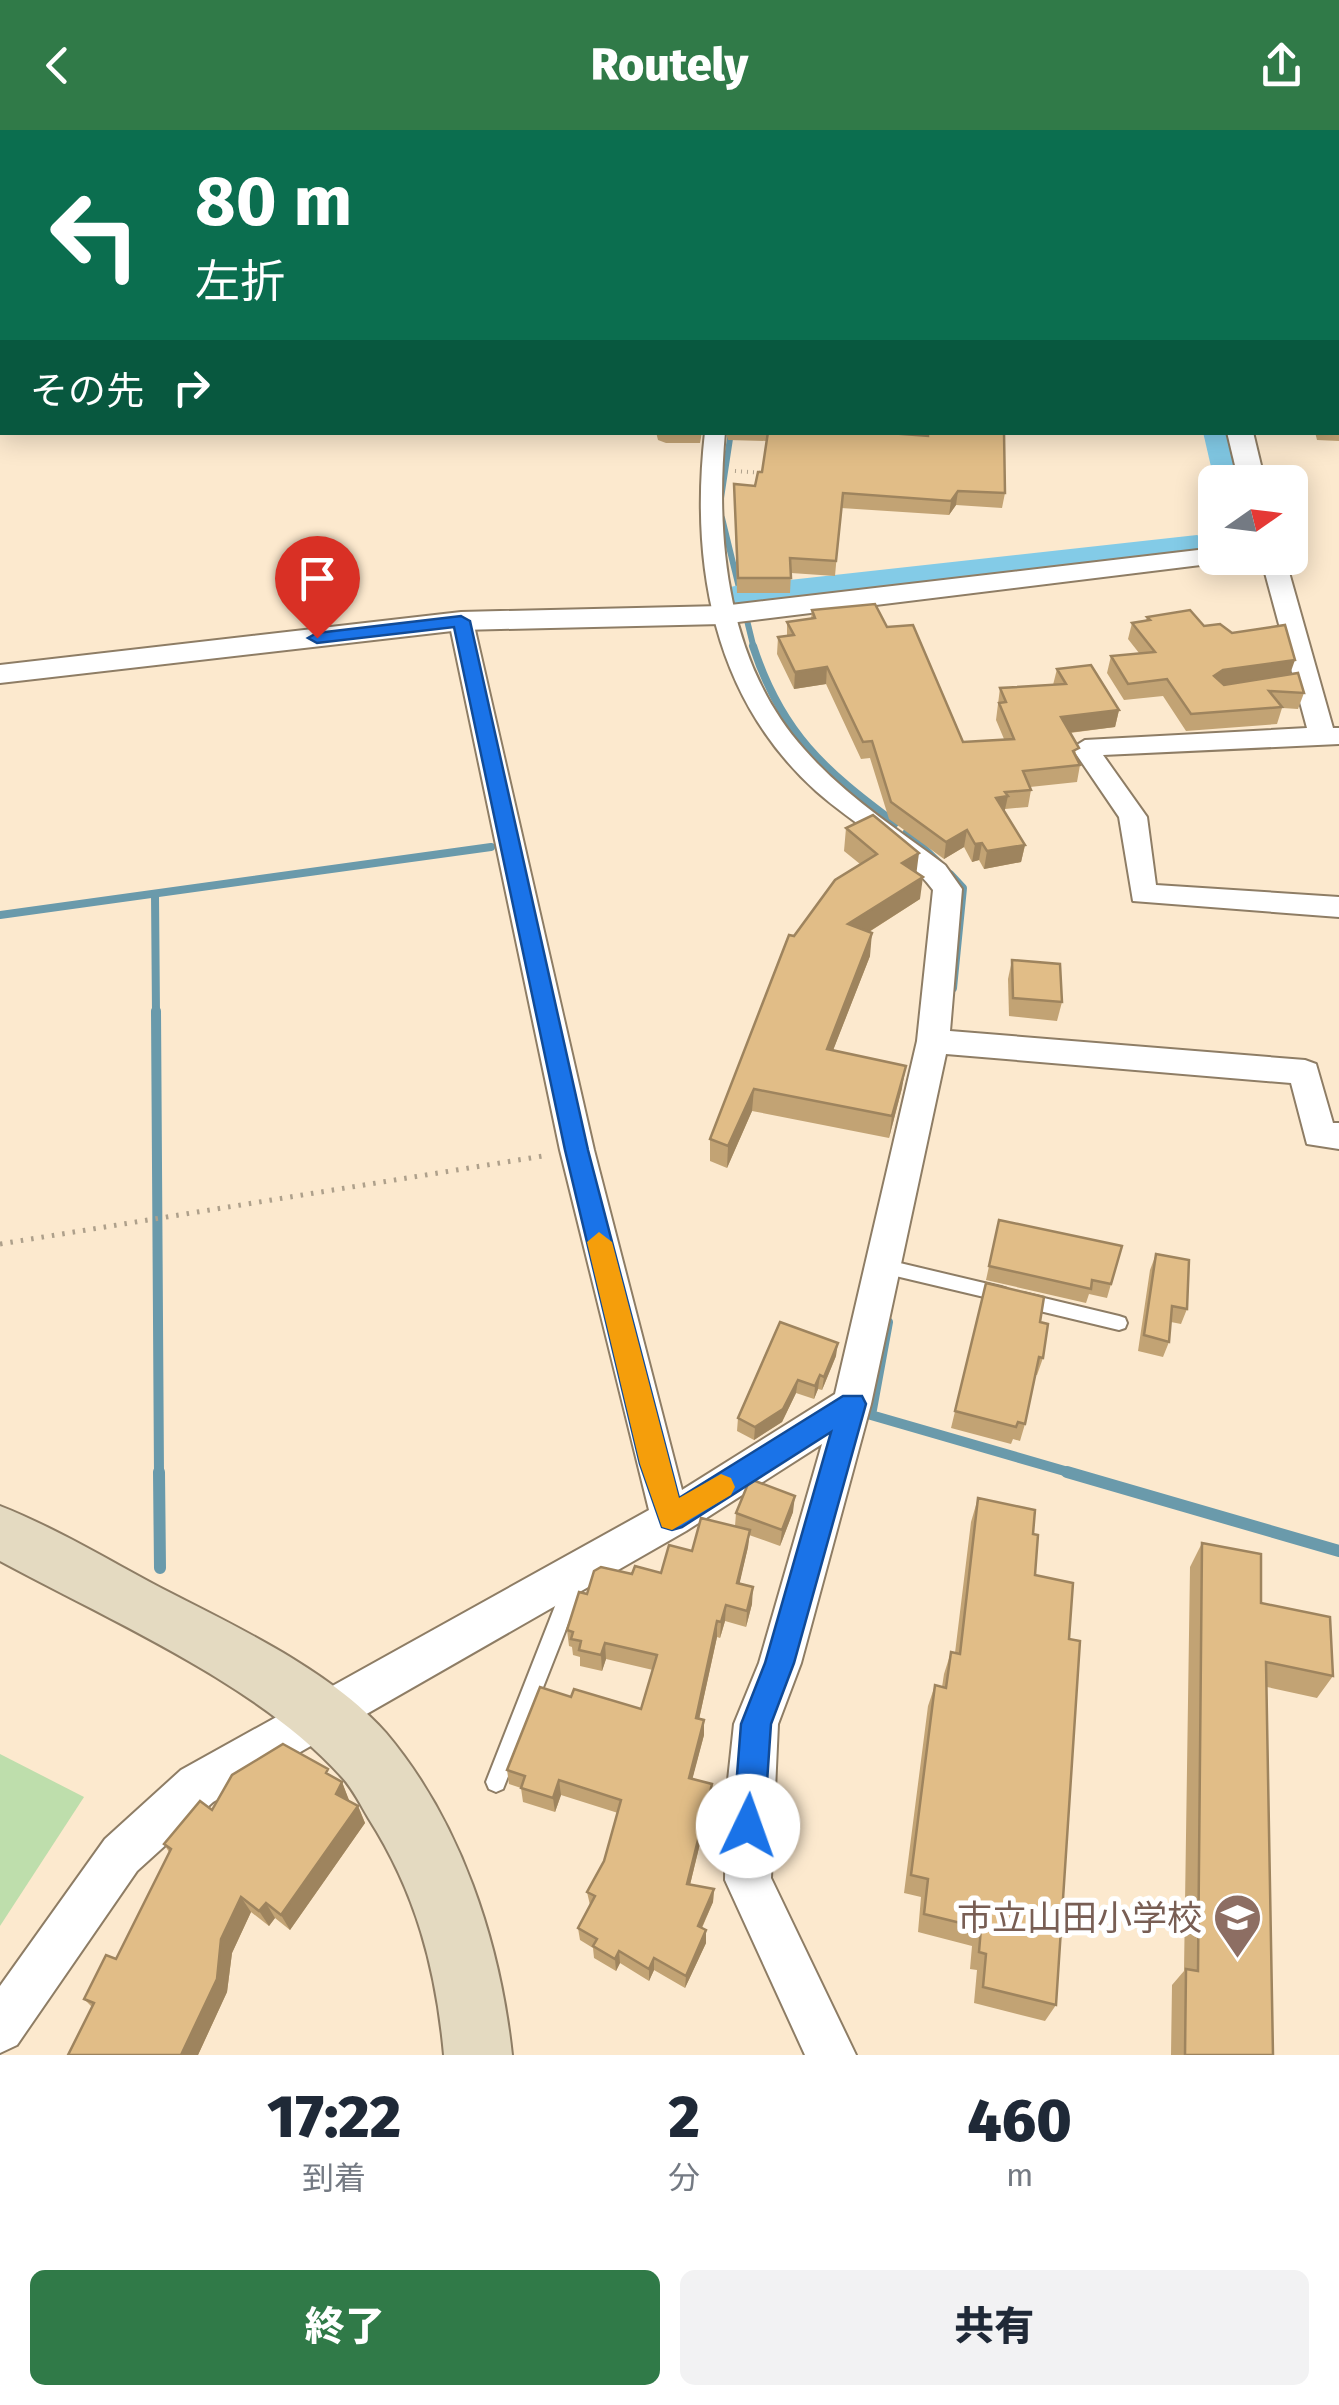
<!DOCTYPE html>
<html lang="ja">
<meta charset="utf-8">
<style>
:root{--surface:#fff;--page:#f2f2f3;--text:#1f2937;--muted:#747a83;--accent:#307a48}
body{margin:0;font-family:"Fira Sans","Noto Sans JP",sans-serif;background:var(--page);color:var(--text);height:100vh;display:flex;flex-direction:column;font-size:38px;white-space:nowrap}
*{box-sizing:border-box;margin:0}
p{font-size:32px;color:var(--muted)}
.icon{flex:none;width:55px;height:55px;fill:none;stroke:currentColor;stroke-width:2;stroke-linecap:round;stroke-linejoin:round}
.map{position:relative;height:1925px;overflow:hidden}
.panel{display:flex;flex-direction:column;background:var(--surface);flex:1}
.panel>*{flex:none}
.banner{position:absolute;left:0px;top:0px;width:1340px;height:305px;box-shadow:0 5px 25px #0003;background:#0b6e4f;color:#fff;overflow:hidden}
.needle{width:65px;rotate:76deg}
.tools{position:absolute;left:1198px;top:335px;display:grid;gap:20px}
.tools a{display:grid;place-items:center;width:110px;height:110px;border-radius:15px;background:var(--surface);box-shadow:0 5px 25px #0003;font-size:50px}
.pin{position:absolute;display:grid;place-items:center;width:85px;height:85px;color:#fff;margin:-102px -42px;border-radius:50% 50% 50% 0;rotate:-45deg;box-shadow:0 0 10px #0007}
.pin .icon{rotate:45deg}
.me{position:absolute;width:110px;margin:-55px;rotate:3deg;stroke-linejoin:round;filter:drop-shadow(0 0 8px #0008)}
.turn{display:flex;align-items:center;gap:35px;height:210px;padding:0 30px;font-size:45px}
.turn .icon{width:130px;height:130px;stroke-width:2.5}
.turn b{display:block;font-size:70px;line-height:85px}
.then{display:flex;align-items:center;height:95px;padding:0 30px;background:#0003;gap:20px;font-size:38px}
.eta{display:flex;justify-content:space-evenly;align-items:center;height:170px;text-align:center}
.eta b{font-size:60px;font-weight:800;line-height:70px}
.button{display:flex;gap:20px;margin-top:auto;padding:20px 30px}
.button a{flex:1;height:115px;border-radius:15px;background:var(--accent);color:#fff;font-size:40px;font-weight:800;line-height:115px;text-align:center}
.button a+a{background:var(--page);color:var(--text)}
header{display:flex;justify-content:space-between;align-items:center;height:130px;padding:0 30px;background:var(--accent);color:#fff;font-size:45px;font-weight:800}
.map>svg:first-child{display:block}
.green{fill:#bedeac}
.lines{fill:none;stroke-linecap:round;stroke-linejoin:round}
.stream-far3{stroke:#6a9aab;stroke-width:6}
.stream-far2{stroke:#6a9aab;stroke-width:8}
.stream-far1{stroke:#6a9aab;stroke-width:10}
.stream{stroke:#6a9aab;stroke-width:12}
.river{fill:#83cbe7;fill-rule:evenodd}
.service-casing{stroke:#8e7d65;stroke-width:4}
.minor-casing{stroke:#8e7d65;stroke-width:4}
.tertiary-casing{stroke:#8e7d65;stroke-width:4}
.secondary-casing{stroke:#8e7d65;stroke-width:4}
.path-far1{stroke:#aea08b;stroke-width:4;stroke-dasharray:1 5;stroke-linecap:butt}
.path{stroke:#aea08b;stroke-width:5;stroke-dasharray:2.5 8;stroke-linecap:butt}
.service{fill:#fff;fill-rule:evenodd}
.minor{fill:#fff;fill-rule:evenodd}
.tertiary{fill:#fff;fill-rule:evenodd}
.secondary{fill:#e4dac1;fill-rule:evenodd}
.wall{fill:#c2a374}
.shaded-wall{fill:#9e845e}
.building{fill:#e1bd87;stroke:#9e845e;stroke-width:2.5}
.route{fill:#1a73e8;stroke:#114b97;stroke-width:2.5}
.slow{fill:#f59e0b}
.labels{text-anchor:middle;dominant-baseline:central;stroke-width:10;stroke-linejoin:round;paint-order:stroke}
.near-education-label{font-size:35px;fill:#785e54;stroke:#fff;text-anchor:end}
</style>
<header><svg class="icon" aria-label="back" viewBox="0 0 24 24"><path d="M15 5l-7 7 7 7"/></svg>Routely<svg class="icon" aria-label="share" viewBox="0 0 24 24"><path d="M12 15V3M7 8l5-5 5 5M5 13v7h14v-7"/></svg></header>
<div class="map">
<svg width="1339" height="1925" viewBox="0 0 1339 1925">
<rect width="100%" height="100%" fill="#fce9ce"/>
<path class="green" d="M0,1624l84,43 -84,129z"/>
<g class="lines">
<g class="stream-far3">
<path d="M721,368l10,-66"/>
<path d="M722,388l32,131"/>
</g>
<g class="stream-far2">
<path d="M753,516c28,87 72,125 142,177"/>
<path d="M907,702l32,31"/>
<path d="M950,744l13,14 -10,100"/>
<path d="M155,764l1,120"/>
<path d="M0,785l491,-68"/>
</g>
<g class="stream-far1">
<path d="M156,881l3,463"/>
<path d="M888,1192l-17,93 204,59"/>
</g>
<g class="stream">
<path d="M159,1342l1,96"/>
<path d="M1067,1342l272,79"/>
</g>
<g class="river">
<path d="M1136,0h26l1,2h-26z"/>
<path d="M1203,302h35l12,50 -35,2z"/>
<path d="M1197,405l18,10 -4,10 -476,55 -14,-3 -6,-9 6,-9 14,-3z"/>
</g>
<defs>
<g id="service">
<path d="M883,1129l118,28 6,2 2,5 -2,5 -6,2 -118,-28 -6,-2 -2,-5 2,-5z"/>
<path d="M1023,1163l96,23 6,2 2,5 -2,5 -6,2 -96,-23 -6,-2 -2,-5 2,-5z"/>
<path d="M569,1441l7,3 2,6 1,16 -76,193 -7,3 -7,-3 -3,-7 73,-186 1,-16 2,-6z"/>
</g>
<g id="minor">
<path d="M189,0h16v2h-15z"/>
<rect x="0" y="26" width="2" height="10"/>
<rect x="0" y="223" width="2" height="12"/>
<path d="M705,302h20c-10,110 3,232 79,317 40,46 93,80 141,116l17,24 -12,142 355,29 11,4 17,59h6v26l-32,-5 -16,-61 -345,-29 -75,350 -70,259 -23,61 -7,154 85,177h-51l-80,-175 1,-81 8,-75 25,-61 63,-219 -136,87 -473,271 -76,69 -120,174 -17,8v-67l105,-147 76,-69 468,-260 -89,-360 -111,-529 3,-5h18l3,5 121,529 88,340 153,-96 82,-353 16,-151c-29,-39 -80,-66 -117,-99 -103,-93 -126,-226 -111,-359z"/>
<path d="M1261,428h24l48,170h6v16l-236,11 44,62 9,68 183,12v20l-206,-16 -14,-84 -47,-69 13,-8 222,-12z"/>
</g>
<g id="tertiary">
<path d="M1155,0h18l2,2h-19z"/>
<path d="M1227,302h26l12,50h-26z"/>
<path d="M1215,418v10h13l-3,4 -503,62 -261,6 -461,53v-18l461,-53 261,-6z"/>
</g>
<path id="secondary" d="M0,1376c56,22 110,55 163,83 72,37 169,82 223,144 75,89 114,209 126,322h-68c-8,-87 -28,-162 -75,-236 -9,-15 -17,-32 -29,-44 -82,-91 -233,-156 -340,-214z"/>
</defs>
<use href="#service" class="service-casing"/>
<use href="#minor" class="minor-casing"/>
<use href="#tertiary" class="tertiary-casing"/>
<use href="#secondary" class="secondary-casing"/>
<path class="path-far1" d="M735,341l29,2"/>
<path class="path" d="M0,1114l549,-89"/>
<use href="#service" class="service"/>
<use href="#minor" class="minor"/>
<use href="#tertiary" class="tertiary"/>
<use href="#secondary" class="secondary"/>
</g>
<g class="wall">
<path d="M1338,261h1v50l-22,-1 -2,-8h23z"/>
<path d="M656,302h46l-2,11h-34l-8,-3z"/>
<path d="M726,302h149l52,4 1,-4h76l1,61 -3,15 -46,-3 -7,10 -108,-7 -6,68 -44,-3 -1,20h-53l-3,-109 21,2 7,-14 5,-31 -39,-1z"/>
<path d="M812,480l75,17 76,115 41,-3 -8,-19 4,-32 53,-3 4,-16 62,41 -4,17 -45,6 7,24 3,8 -3,17 -47,5 1,3 -3,17 -23,2v3l20,33 -4,17 -37,7 -5,-9 -7,2 -8,-15 -20,12 -55,-40 -19,-61 -9,1 -35,-75 -32,5 -17,-35 1,-17 9,-1v-14l24,-3z"/>
<path d="M1147,487l57,9 28,7 58,42 14,18 -6,16 -16,-1 -5,16 -91,7 -23,-35 -39,4 -17,-27 4,-17 28,-3 -11,-14 4,-16 14,-2z"/>
<path d="M846,698l70,44 4,27 -51,33 1,24 -37,94 69,38 -13,50 -137,-27 -25,57 -17,-7v-22l84,-203 66,-72 -16,-13z"/>
<path d="M1012,830l50,42 -5,19 -48,-5 -1,-37z"/>
<path d="M999,1090l112,64 -4,14 -18,-4 -3,9 -100,-23z"/>
<path d="M1156,1124l31,55 -6,15 -10,-2 -2,20 -6,15 -25,-6 12,-81z"/>
<path d="M986,1153l54,39 3,36 -6,17h-2l-10,49 -5,17 -7,-2 -2,5 -60,-16z"/>
<path d="M836,1226l-14,34 -4,-1 -4,10 -18,-6 -14,29 -28,18 -17,-9 1,-13z"/>
<path d="M978,1368l55,36 2,41 34,64 -13,366 -11,16 -71,-18 3,-33 -7,-1 2,-23 -54,-14 3,-35 -17,-4 24,-187 7,-21 7,2 2,-13 7,-22 4,1 16,-131z"/>
<path d="M793,1382l-13,34 -31,-11 -1,12 -9,37 13,20 -6,23 -21,-6 -5,17 -3,-1 -18,82 5,1v15l-12,44 19,19 -21,87 24,4 -1,13 -11,26 4,15 -21,45 -31,-18 -5,11 -29,-18 -4,8 -22,-13 -1,-10 -13,-8 -2,-12 12,-23 -3,-13 17,-31 14,-48 -57,-18 -6,17 -32,-10 -2,-14 -12,-4 -2,-14 64,-73 70,12 12,-39 -47,-11 -4,12 -22,-5v-9l-7,-2 -1,-8 -3,-1 -2,-16 20,-36 45,-20 29,-1 31,-22 43,-25 1,-13z"/>
<path d="M1202,1413l131,133 -16,22 -50,-11 6,368h-102l1,-70 12,-14 6,-404z"/>
<path d="M331,1646l11,6 7,19 9,5 7,17 -75,107 -15,-12 -6,8 -18,-14 -19,41 -5,39 -29,63h-130l24,-48 -8,-8 32,-40 53,-107 -5,-8 48,-34z"/>
</g>
<g class="shaded-wall">
<path d="M208,0h29l-28,2z"/>
<path d="M958,361l-2,14 -7,10 2,-14z"/>
<path d="M1295,530l-6,17 -71,9 -4,-10 9,-6z"/>
<path d="M827,537l-1,17 -32,5 1,-17z"/>
<path d="M1119,580l-4,17 -57,7 3,-17z"/>
<path d="M1008,666l-4,18 -8,-16z"/>
<path d="M967,700l-3,17 -20,12 2,-17z"/>
<path d="M982,713l-3,17 -7,2 3,-18z"/>
<path d="M1025,715l-4,17 -37,7 3,-18z"/>
<path d="M919,723l-3,23 -14,-13z"/>
<path d="M923,747l-3,22 -75,48 3,-23z"/>
<path d="M872,803l-2,23 -45,115 2,-22z"/>
<path d="M906,936l-4,22 -13,50 3,-22z"/>
<path d="M754,959l-2,22 -25,57 1,-22z"/>
<path d="M838,1213l-2,13 -14,34 2,-13z"/>
<path d="M820,1245l-2,14 -4,10 1,-13z"/>
<path d="M798,1250l-2,13 -14,29 -28,18 1,-13z"/>
<path d="M795,1366l-2,16 -13,34 2,-16z"/>
<path d="M750,1400l-2,17 -12,52 1,-16z"/>
<path d="M753,1457l-1,17 -6,23 1,-16z"/>
<path d="M726,1475l-1,16 -5,17 1,-16z"/>
<path d="M717,1491v16l-21,96v-15z"/>
<path d="M605,1513l1,16 -4,12 -1,-16z"/>
<path d="M704,1590v15l-15,57v-14z"/>
<path d="M559,1650l2,15 -6,17 -2,-14z"/>
<path d="M342,1652l7,18 -6,11 -7,-17z"/>
<path d="M712,1654l-1,14 -24,99v-13z"/>
<path d="M358,1676l7,17 -75,107 -9,-15z"/>
<path d="M714,1759l-1,13 -16,36 1,-12z"/>
<path d="M241,1767l10,15 -19,41 -5,39 -29,63h-17l40,-116z"/>
<path d="M266,1773l9,15 -6,8 -10,-15z"/>
<path d="M706,1800v13l-21,45 1,-12z"/>
<path d="M619,1821l1,12 -4,8 -1,-12z"/>
<path d="M654,1828v12l-5,11v-12z"/>
</g>
<g class="building">
<path d="M370,0h319v2h-318z"/>
<path d="M1101,0h45l1,2h-46z"/>
<rect x="1338" y="261" width="1" height="36"/>
<path d="M768,302h107l53,4v-4h76l1,61 -47,-2 -7,10 -108,-8 -7,68 -46,-3 1,20h-53l-4,-94 21,2 3,-14h4z"/>
<path d="M875,474l12,23 26,-2 50,117 51,-3 -15,-36 7,-1 -6,-14 66,-4 -9,-15 34,-4 28,45 -58,7 18,31 -6,3 7,14 -57,6 8,19 -26,2 3,4 -12,2 29,47 -38,6 -5,-8 -7,1 -8,-14 -21,12 -55,-40 -19,-61 -9,1 -36,-75 -32,5 -17,-35 16,-2 -7,-13 28,-4 -3,-8z"/>
<path d="M1190,480l14,16 16,-2 12,9 53,-8 10,35 -72,10 -9,6 10,9 74,-12 6,20 -35,-2 13,16 -91,7 -24,-35 -39,5 -17,-28 44,-4 -23,-29 18,-3 -3,-3z"/>
<path d="M873,685l46,38 -17,10 21,14 -75,47 24,9 -45,116 79,17 -14,50 -138,-27 -26,57 -18,-7 79,-204 5,1 41,-56 42,-26 -31,-26z"/>
<path d="M1012,830l48,4 2,38 -49,-4z"/>
<path d="M999,1090l123,26 -11,38 -19,-4 -1,9 -102,-23z"/>
<path d="M1156,1124l33,6 -2,49 -15,-3 -3,36 -25,-7z"/>
<path d="M986,1153l58,14 -4,25 8,2 -5,34 -4,-1 -14,67 -7,-2 -2,5 -61,-16z"/>
<path d="M780,1192l58,21 -14,34 -4,-2 -5,11 -17,-6 -15,29 -28,18 -17,-9z"/>
<path d="M750,1349l45,17 -13,34 -46,-17z"/>
<path d="M978,1368l57,12 -2,24 5,1 -3,40 38,8 -4,56 11,2 -24,364 -73,-18 3,-33 -7,-2 2,-24 -57,-14 4,-35 -17,-4 24,-190 11,3 5,-36 9,2z"/>
<path d="M701,1388l49,12 -13,53 16,4 -6,24 -21,-6 -5,17 -4,-1 -21,97 8,2 -15,58 23,6 -25,100 27,5 -16,37 8,4 -20,46 -32,-18 -5,11 -30,-18 -4,8 -22,-13 4,-7 -19,-11 17,-32 -8,-4 17,-31 17,-61 -62,-20 -6,18 -32,-10 4,-12 -18,-6 33,-83 31,10 3,-8 67,20 16,-54 -52,-12 -4,12 -22,-5 2,-9 -10,-2 2,-7 -6,-2 12,-38 8,2 7,-23 7,-4 31,7 3,-8 26,7 8,-28 23,6z"/>
<path d="M1202,1413l59,11v49l69,14 3,59 -67,-14 7,393h-88l1,-86 12,2z"/>
<path d="M283,1614l45,25 -2,4 16,9 -6,12 22,12 -77,109 -15,-12 -7,8 -18,-14 -20,42 -4,40 -36,76h-113l26,-52 -10,-4 22,-44 10,4 55,-110 -7,-5 36,-43 12,9 20,-35z"/>
</g>
<path class="route" d="M461,486l9,5 118,529 91,348 164,-102h19l4,8 -72,259 -23,61 -7,102 -4,11 -12,5 -11,-5 -4,-11 8,-102 24,-61 66,-231 -149,95 -10,3 -10,-3 -22,-63 -75,-314 -111,-523 -137,16 -9,-5 9,-5z"/>
<path class="slow" d="M599,1102l13,10 67,256 42,-24 10,4 4,9 -4,8 -59,35 -10,-3 -22,-63 -53,-222z"/>
<defs>
<symbol id="school-pin" viewBox="-11 -11 22 30"><path d="M0 17L-7.5 6A9.5 9.5 0 1 1 7.5 6Z" fill="#8d6e63" stroke="#fff"/><path d="M0-5L7-2L0 1L-7-2ZM-4 1L0 2.5L4 1V4Q0 6-4 4Z" fill="#fff"/></symbol>
</defs>
<g fill-rule="evenodd">
<use href="#school-pin" x="1210" y="1760" width="55" height="75"/>
</g>
<g class="labels">
<g class="near-education-label">
<text x="1202" y="1788">市立山田小学校</text>
</g>
</g>
</svg>
<div class="tools">
<a><svg class="needle" viewBox="-14 -14 28 28"><path d="M0-13l5 13h-10z" fill="#e53935"/><path d="M0 13l5-13h-10z" fill="#747a83"/></svg></a>
</div>
<div class="pin" style="left:317px;top:508px;background:#d93025"><svg class="icon" aria-label="arrive" viewBox="0 0 24 24"><path d="M6 21V4h12l-3 4 3 4H6"/></svg></div>
<svg class="me" style="left:748px;top:1696px" viewBox="-20 -20 40 40"><circle r="19" fill="#fff"/><path d="M0-13L10 11 0 6-10 11z" fill="#1a73e8"/></svg>
<div class="banner">
<div class="turn"><svg class="icon" aria-label="left" viewBox="0 0 24 24"><path d="M17 20v-9H6M10 6l-5 5 5 5"/></svg><div><b>80 m</b>左折</div></div>
<div class="then">その先<svg class="icon" aria-label="right" viewBox="0 0 24 24"><path d="M7 20v-9h11M14 6l5 5-5 5"/></svg></div>
</div>
</div>
<section class="panel">
<div class="eta">
<div><b>17:22</b><p>到着</p></div>
<div><b>2</b><p>分</p></div>
<div><b>460</b><p>m</p></div>
</div>
<div class="button"><a>終了</a><a>共有</a></div>
</section>
